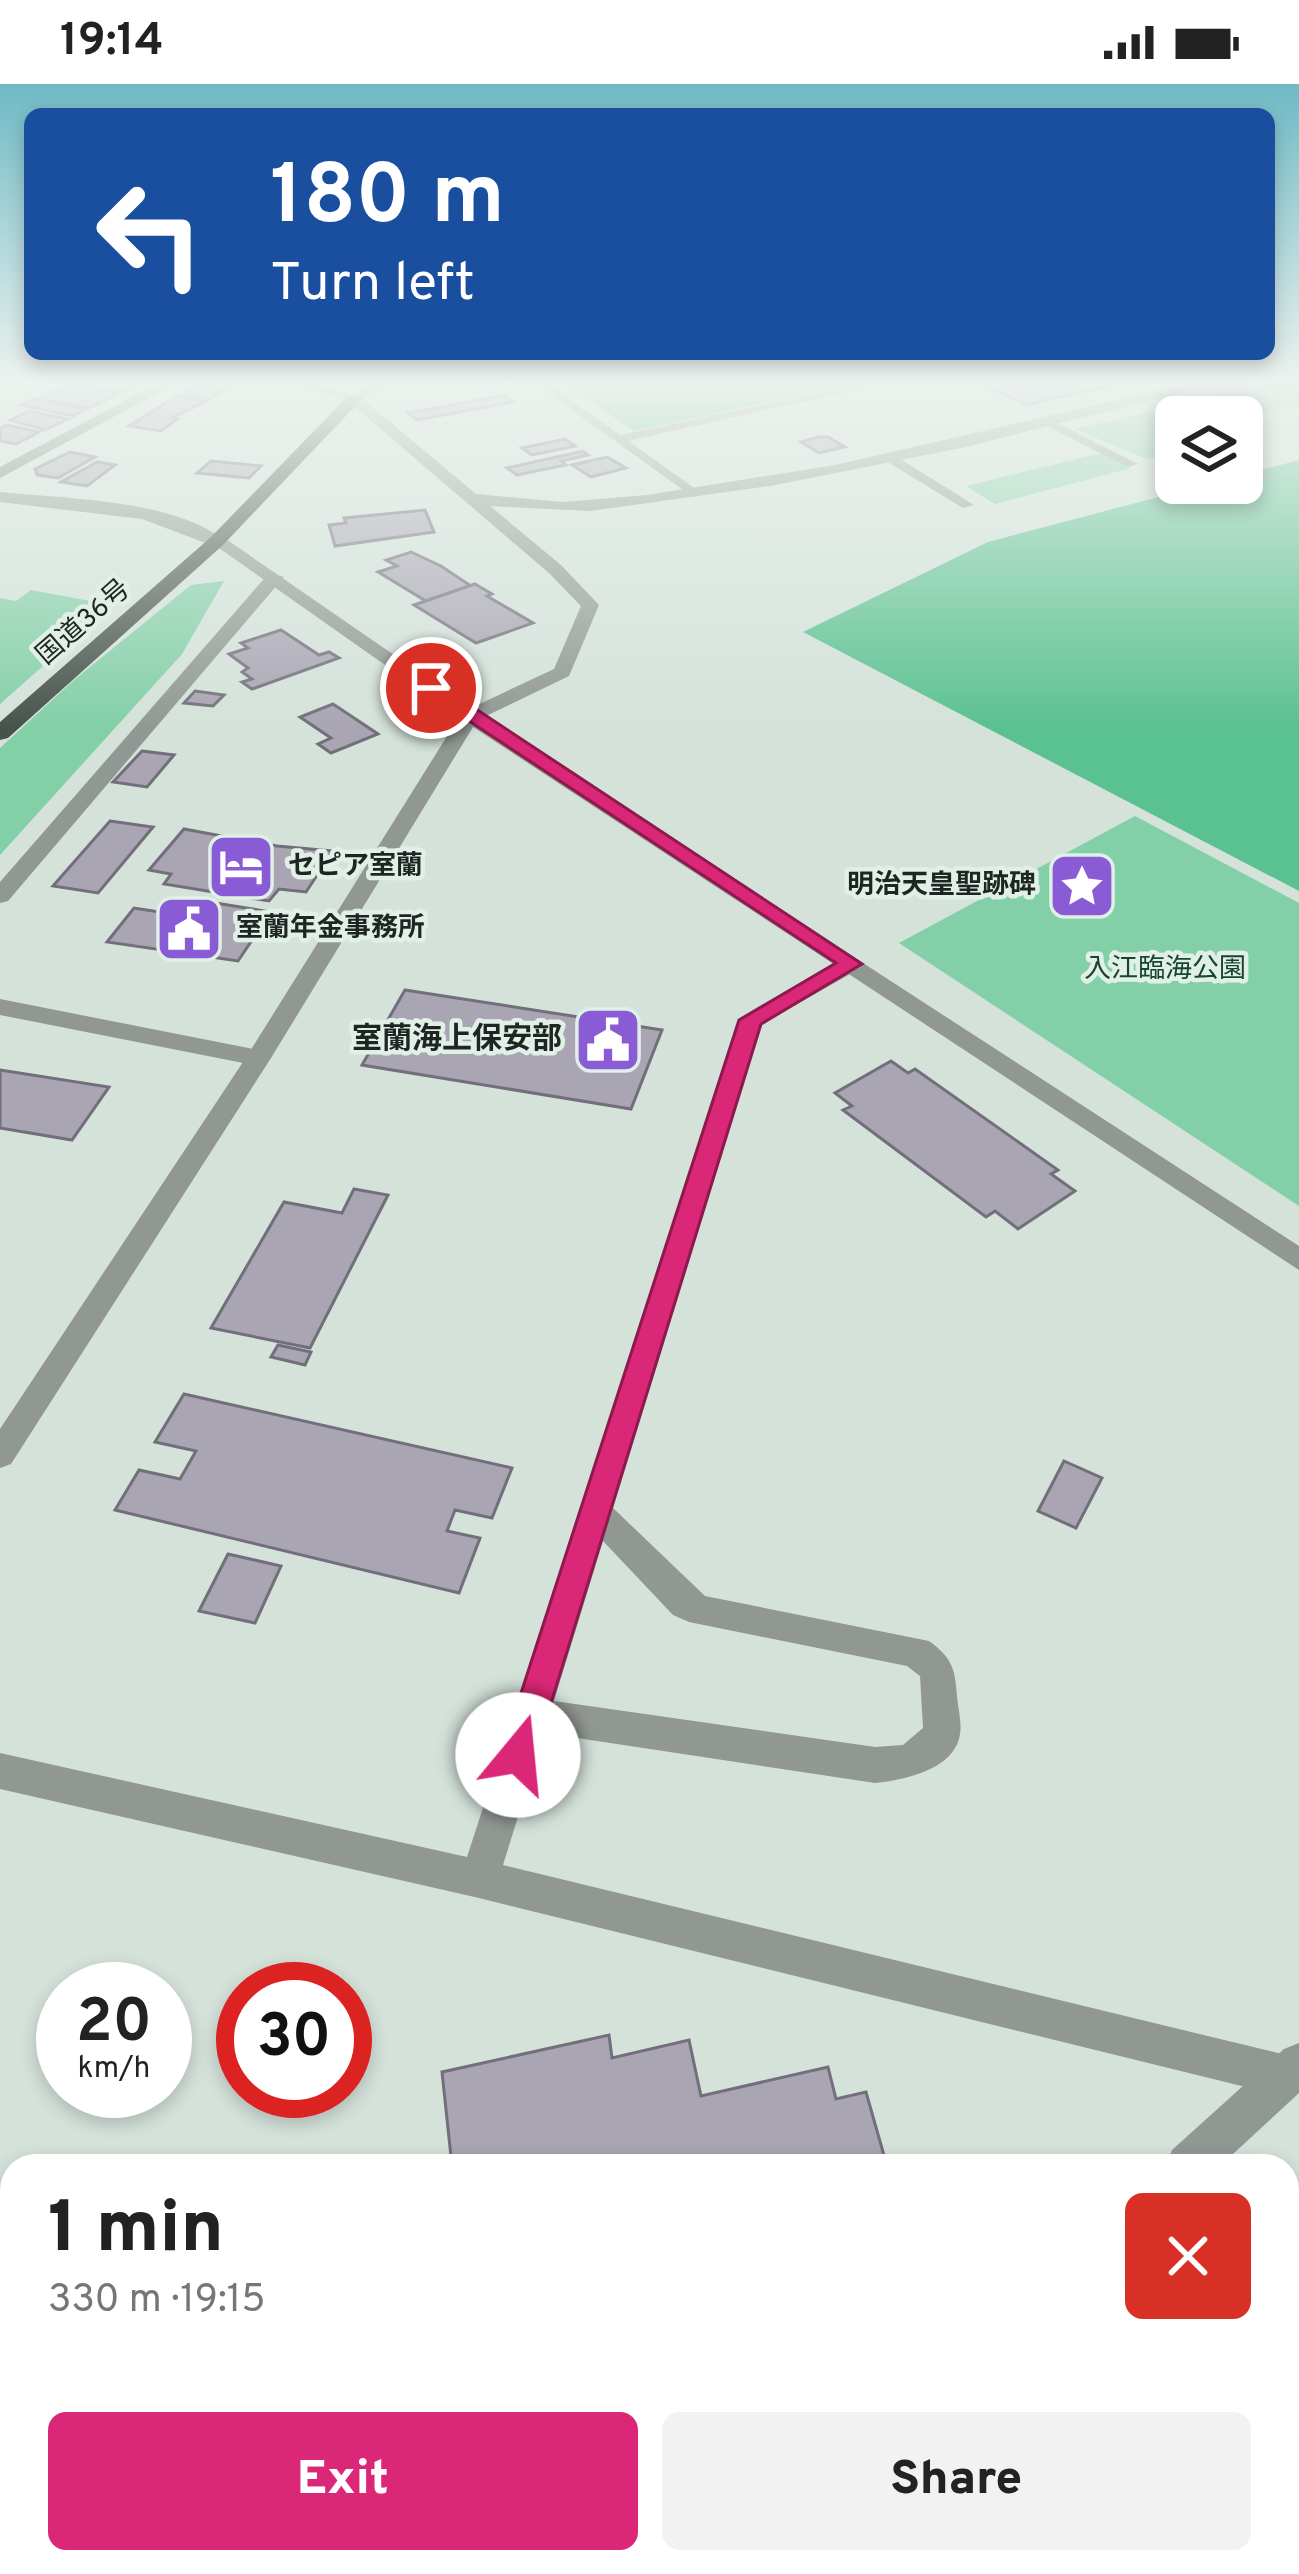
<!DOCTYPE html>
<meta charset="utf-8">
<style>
:root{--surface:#fff;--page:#f2f2f2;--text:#222;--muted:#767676;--accent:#db2777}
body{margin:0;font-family:Overpass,"Noto Sans JP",sans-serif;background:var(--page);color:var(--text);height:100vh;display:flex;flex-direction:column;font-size:45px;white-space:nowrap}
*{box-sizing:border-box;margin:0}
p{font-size:39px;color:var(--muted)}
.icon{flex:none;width:66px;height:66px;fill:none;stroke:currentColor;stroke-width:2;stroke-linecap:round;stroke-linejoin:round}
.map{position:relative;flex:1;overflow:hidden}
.drawer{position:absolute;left:0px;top:2070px;width:1299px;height:420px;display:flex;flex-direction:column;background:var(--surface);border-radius:36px 36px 0 0;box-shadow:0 6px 18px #0003}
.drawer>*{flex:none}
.top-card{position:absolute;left:24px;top:24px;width:1251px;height:252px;border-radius:18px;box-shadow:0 6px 18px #0003;background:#1a4fa0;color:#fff;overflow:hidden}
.buttons{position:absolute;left:1155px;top:312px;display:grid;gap:24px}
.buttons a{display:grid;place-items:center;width:108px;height:108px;border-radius:18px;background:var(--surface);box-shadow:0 6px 18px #0003;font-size:60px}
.speed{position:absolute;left:36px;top:1878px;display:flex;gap:24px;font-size:60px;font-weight:700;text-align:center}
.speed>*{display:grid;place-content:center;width:156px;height:156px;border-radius:50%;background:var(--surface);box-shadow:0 6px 18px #0003;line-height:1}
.speed small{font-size:30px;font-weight:400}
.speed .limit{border:18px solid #d22;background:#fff;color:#111}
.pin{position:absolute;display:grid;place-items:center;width:102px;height:102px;color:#fff;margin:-51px;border:6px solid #fff;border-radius:50%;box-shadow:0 3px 12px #0007}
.me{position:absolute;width:132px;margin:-66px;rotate:17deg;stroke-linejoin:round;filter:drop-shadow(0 0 9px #0008)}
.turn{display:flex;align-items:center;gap:42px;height:252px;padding:0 48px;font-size:54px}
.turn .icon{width:156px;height:156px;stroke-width:2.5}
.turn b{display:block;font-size:84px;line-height:102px}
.round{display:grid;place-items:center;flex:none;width:126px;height:126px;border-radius:18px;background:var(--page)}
.headline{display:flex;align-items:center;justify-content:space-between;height:204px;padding:0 48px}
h1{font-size:72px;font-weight:800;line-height:90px}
.cta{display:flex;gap:24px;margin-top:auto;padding:24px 48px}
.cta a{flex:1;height:138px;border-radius:18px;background:var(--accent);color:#fff;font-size:48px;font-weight:800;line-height:138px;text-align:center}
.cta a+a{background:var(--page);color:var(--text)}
.status{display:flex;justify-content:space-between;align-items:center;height:84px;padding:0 60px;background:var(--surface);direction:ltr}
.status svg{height:33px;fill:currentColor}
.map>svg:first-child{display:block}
.green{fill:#83cfa8}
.water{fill:#5ac191}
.building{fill:#a9a5b3;stroke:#726f7b;stroke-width:3}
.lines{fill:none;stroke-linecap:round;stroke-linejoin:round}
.service{fill:#919793;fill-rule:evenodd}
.minor{fill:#919793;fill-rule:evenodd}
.tertiary{fill:#919793;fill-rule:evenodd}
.secondary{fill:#6c7570;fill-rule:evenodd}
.trunk{fill:#47524c;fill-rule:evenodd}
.route{fill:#db2777;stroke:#8e194d;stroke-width:3}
.labels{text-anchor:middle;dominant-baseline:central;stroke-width:9;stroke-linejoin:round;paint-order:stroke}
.far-street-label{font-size:27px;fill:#1f2522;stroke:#e1f0e7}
.far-poi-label{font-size:27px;font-weight:bold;fill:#1f2522;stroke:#e1f0e7;text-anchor:start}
.far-park-label{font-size:27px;fill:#184430;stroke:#e1f0e7}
.poi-label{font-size:30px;font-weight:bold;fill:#1f2522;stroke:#e1f0e7;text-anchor:end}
</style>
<div class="status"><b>19:14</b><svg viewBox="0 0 49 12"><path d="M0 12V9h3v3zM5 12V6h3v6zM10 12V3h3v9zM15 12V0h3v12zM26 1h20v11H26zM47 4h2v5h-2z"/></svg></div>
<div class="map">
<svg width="1299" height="2490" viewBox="0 0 1299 2490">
<rect width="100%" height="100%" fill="#d4e2da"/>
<g class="green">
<path d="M1284,296h15v24l-57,15 -66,-2v29l-27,14 -74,-31z"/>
<path d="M1101,369l30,15 -136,36 -29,-18z"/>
<path d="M224,497l-42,73 -182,201v-107l74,-68 117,-95z"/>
<path d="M31,506l81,15 -112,99v-106l16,3z"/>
<path d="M1135,732l164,87v303l-400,-263z"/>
<path d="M1299,2118v372h-393l13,-12h368v-348z"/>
</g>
<g class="water">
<path d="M559,296h311l-236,51z"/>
<path d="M1299,376v431l-496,-259 185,-90 223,-59h31v-8z"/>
</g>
<g class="building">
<path d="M64,296h74l6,2 -22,10z"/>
<path d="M205,296h26l9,2 -31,17 -27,-5z"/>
<path d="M975,296h160l-109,25z"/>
<path d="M70,300l48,10 -29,14 -49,-10z"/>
<path d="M504,311l9,7 -96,18 -9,-7z"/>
<path d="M177,312l30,5 -35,17 5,1 -16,12 -32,-5z"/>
<path d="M34,315l52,10 -13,7 -52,-11z"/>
<path d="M29,327l39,8 -23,11 -35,-10z"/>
<path d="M7,341l32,7 -23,12 -16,-3v-12z"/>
<path d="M818,353h10l17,10 -26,6 -18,-11z"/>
<path d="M565,355l10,7 -43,9 -10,-7z"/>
<path d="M583,367l5,4 -27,6 5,4 -49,10 -10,-7z"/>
<path d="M70,368l25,5 -37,21 -21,-3 -2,-6z"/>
<path d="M607,373l19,11 -35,9 -19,-12z"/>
<path d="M211,377l50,5 -12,12 -52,-5z"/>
<path d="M97,378l18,3 -28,21 -26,-4z"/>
<path d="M425,426l9,22 -99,14 -6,-21 17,-2 -2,-5z"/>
<path d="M411,468l30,14 30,20 -45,15 -48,-29 19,-6 -11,-6z"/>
<path d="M475,500l17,10 -5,2 46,27 -57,20 -62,-38z"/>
<path d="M281,546l38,25 10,-3 10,6 -87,31 -10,-7 10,-3 -10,-7 6,-4 -19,-14 19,-6 -7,-5z"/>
<path d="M195,607l29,4 -11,11 -29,-3z"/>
<path d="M333,620l45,30 -47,19 -13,-9 13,-6 -31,-21z"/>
<path d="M142,667l32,4 -27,32 -34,-5z"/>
<path d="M110,737l43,6 -55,66 -45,-7z"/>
<path d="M184,745l93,17 56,5 -27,41 -27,-3 -10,12 -105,-17 7,-10 -22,-4z"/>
<path d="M197,816l74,12 -33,49 -131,-19 27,-34 52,8z"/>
<path d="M405,906l257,40 -31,79 -269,-44z"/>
<path d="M891,977l17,12 7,-4 143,101 -7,4 24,17 -57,38 -23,-18 -9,6 -143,-107 9,-4 -17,-13z"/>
<path d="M0,986l109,17 -37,53 -72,-12z"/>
<path d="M354,1105l34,6 -78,153 -99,-20 73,-126 58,11z"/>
<path d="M278,1261l33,7 -6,13 -34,-8z"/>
<path d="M184,1310l328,74 -20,50 -37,-8 -8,21 33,7 -21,55 -344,-83 24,-40 41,9 16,-28 -41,-9z"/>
<path d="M1064,1377l38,17 -26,50 -38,-17z"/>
<path d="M228,1470l53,12 -26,57 -56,-12z"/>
<path d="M609,1951l3,23 77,-18 12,56 127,-29 8,32 30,-7 21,74h-435l-10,-94z"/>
</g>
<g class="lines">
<g class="service">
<path d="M530,296h13l77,55 259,-55h22l-273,61 69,49v6l-4,1z"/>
<path d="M1043,336h8l87,44 -10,3 -85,-43z"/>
<path d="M886,371h8l80,50 -11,3 -77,-47z"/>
</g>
<g class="minor">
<path d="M280,296h24l48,14 27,-14h18l-43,23z"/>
<path d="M0,408c65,7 174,7 225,49l-14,4 -69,-26 -142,-17z"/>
<path d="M269,489l15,4 -276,324 -8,2v-21z"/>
<path d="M851,873l12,7 -4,5 -97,55 -149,484 92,88 224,45c23,17 26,27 28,55 1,12 5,27 3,38 -5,36 -57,46 -85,49l-331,-50 -41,132 783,190 13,5v32l-13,5 -807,-199 -479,-109v-36l467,104 272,-837zM603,1457l70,74 16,7 218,44 13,10 3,52 -20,17 -28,2 -321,-46z"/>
<path d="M0,915l258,51 13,8 -13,8 -258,-51z"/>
</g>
<g class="tertiary">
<path d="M0,296h15l-15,8z"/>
<path d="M1205,296h26l-265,67 -196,39 -180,25 -100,-5 71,59 38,40 -30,71 -85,41 815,529v24l-826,-543 -202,331 -260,406 -11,4v-39l247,-373 212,-339 -250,-176 14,-4 248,171 83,-39 27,-63 -32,-33 -200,-171v-6h10l117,98 87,8 84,-7 188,-30z"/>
<path d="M1299,1959v50l-79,73h-54l6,-16 112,-101z"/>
<path d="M721,2478h60l-5,12h-60z"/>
</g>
<path class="secondary" d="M164,296h18l-182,98v-11z"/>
<path class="trunk" d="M348,312l14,3 -139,146 -215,193 -8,2v-18l211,-185z"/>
</g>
<linearGradient id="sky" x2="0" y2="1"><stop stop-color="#6fb9c5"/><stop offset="0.46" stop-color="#ecf2ee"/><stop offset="1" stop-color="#ecf2ee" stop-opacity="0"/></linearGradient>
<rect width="1299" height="645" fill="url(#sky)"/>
<path class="route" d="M425,600h13l424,280 -101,60 -226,731 -5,11 -12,5 -12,-5 -5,-11 238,-735 97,-57 -411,-271z"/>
<defs>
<symbol id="hotel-square" viewBox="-11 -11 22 22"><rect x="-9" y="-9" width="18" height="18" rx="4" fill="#895cd6" stroke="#e1f0e7"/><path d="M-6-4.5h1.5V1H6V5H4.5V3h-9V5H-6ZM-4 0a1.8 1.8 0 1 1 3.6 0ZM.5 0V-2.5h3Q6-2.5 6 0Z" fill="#fff"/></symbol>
<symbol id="sight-square" viewBox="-11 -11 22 22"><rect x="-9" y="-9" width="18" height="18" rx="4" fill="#895cd6" stroke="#e1f0e7"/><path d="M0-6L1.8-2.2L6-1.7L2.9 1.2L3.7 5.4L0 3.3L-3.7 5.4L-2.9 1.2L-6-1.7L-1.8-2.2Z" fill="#fff"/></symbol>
<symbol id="civic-square" viewBox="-11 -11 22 22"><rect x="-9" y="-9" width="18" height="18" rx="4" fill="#895cd6" stroke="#e1f0e7"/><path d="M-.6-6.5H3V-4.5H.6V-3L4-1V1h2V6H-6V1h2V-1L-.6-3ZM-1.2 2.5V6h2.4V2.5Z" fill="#fff"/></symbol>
</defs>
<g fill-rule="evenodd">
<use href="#hotel-square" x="203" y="745" width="76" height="76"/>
<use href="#sight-square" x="1044" y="764" width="76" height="76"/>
<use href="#civic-square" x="151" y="807" width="76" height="76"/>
<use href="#civic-square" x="570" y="918" width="76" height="76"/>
</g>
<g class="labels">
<g class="far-street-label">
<text transform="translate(84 539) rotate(-41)">国道36号</text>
</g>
<g class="far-poi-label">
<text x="288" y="783">セピア室蘭</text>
<text x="1036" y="802" text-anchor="end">明治天皇聖跡碑</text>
<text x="236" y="845">室蘭年金事務所</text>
</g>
<g class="far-park-label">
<text x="1165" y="886">入江臨海公園</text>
</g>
<g class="poi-label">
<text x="562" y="956">室蘭海上保安部</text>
</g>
</g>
</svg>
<div class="buttons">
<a><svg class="icon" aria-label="layers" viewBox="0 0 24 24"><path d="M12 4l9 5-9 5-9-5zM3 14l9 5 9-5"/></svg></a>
</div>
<div class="speed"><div>20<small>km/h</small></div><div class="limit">30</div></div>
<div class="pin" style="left:431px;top:604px;background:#d93025"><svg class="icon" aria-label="arrive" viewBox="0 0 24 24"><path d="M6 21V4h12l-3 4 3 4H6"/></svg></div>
<svg class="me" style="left:518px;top:1671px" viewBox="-20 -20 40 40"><circle r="19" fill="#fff"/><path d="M0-13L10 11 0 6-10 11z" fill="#db2777"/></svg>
<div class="top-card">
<div class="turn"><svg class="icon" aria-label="left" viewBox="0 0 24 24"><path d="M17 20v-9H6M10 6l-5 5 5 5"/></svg><div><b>180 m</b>Turn left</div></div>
</div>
<section class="drawer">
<div class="headline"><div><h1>1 min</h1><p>330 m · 19:15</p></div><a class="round" style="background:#d93025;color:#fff"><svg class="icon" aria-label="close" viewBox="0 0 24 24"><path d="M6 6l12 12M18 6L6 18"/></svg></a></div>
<div class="cta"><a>Exit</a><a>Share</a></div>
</section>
</div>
